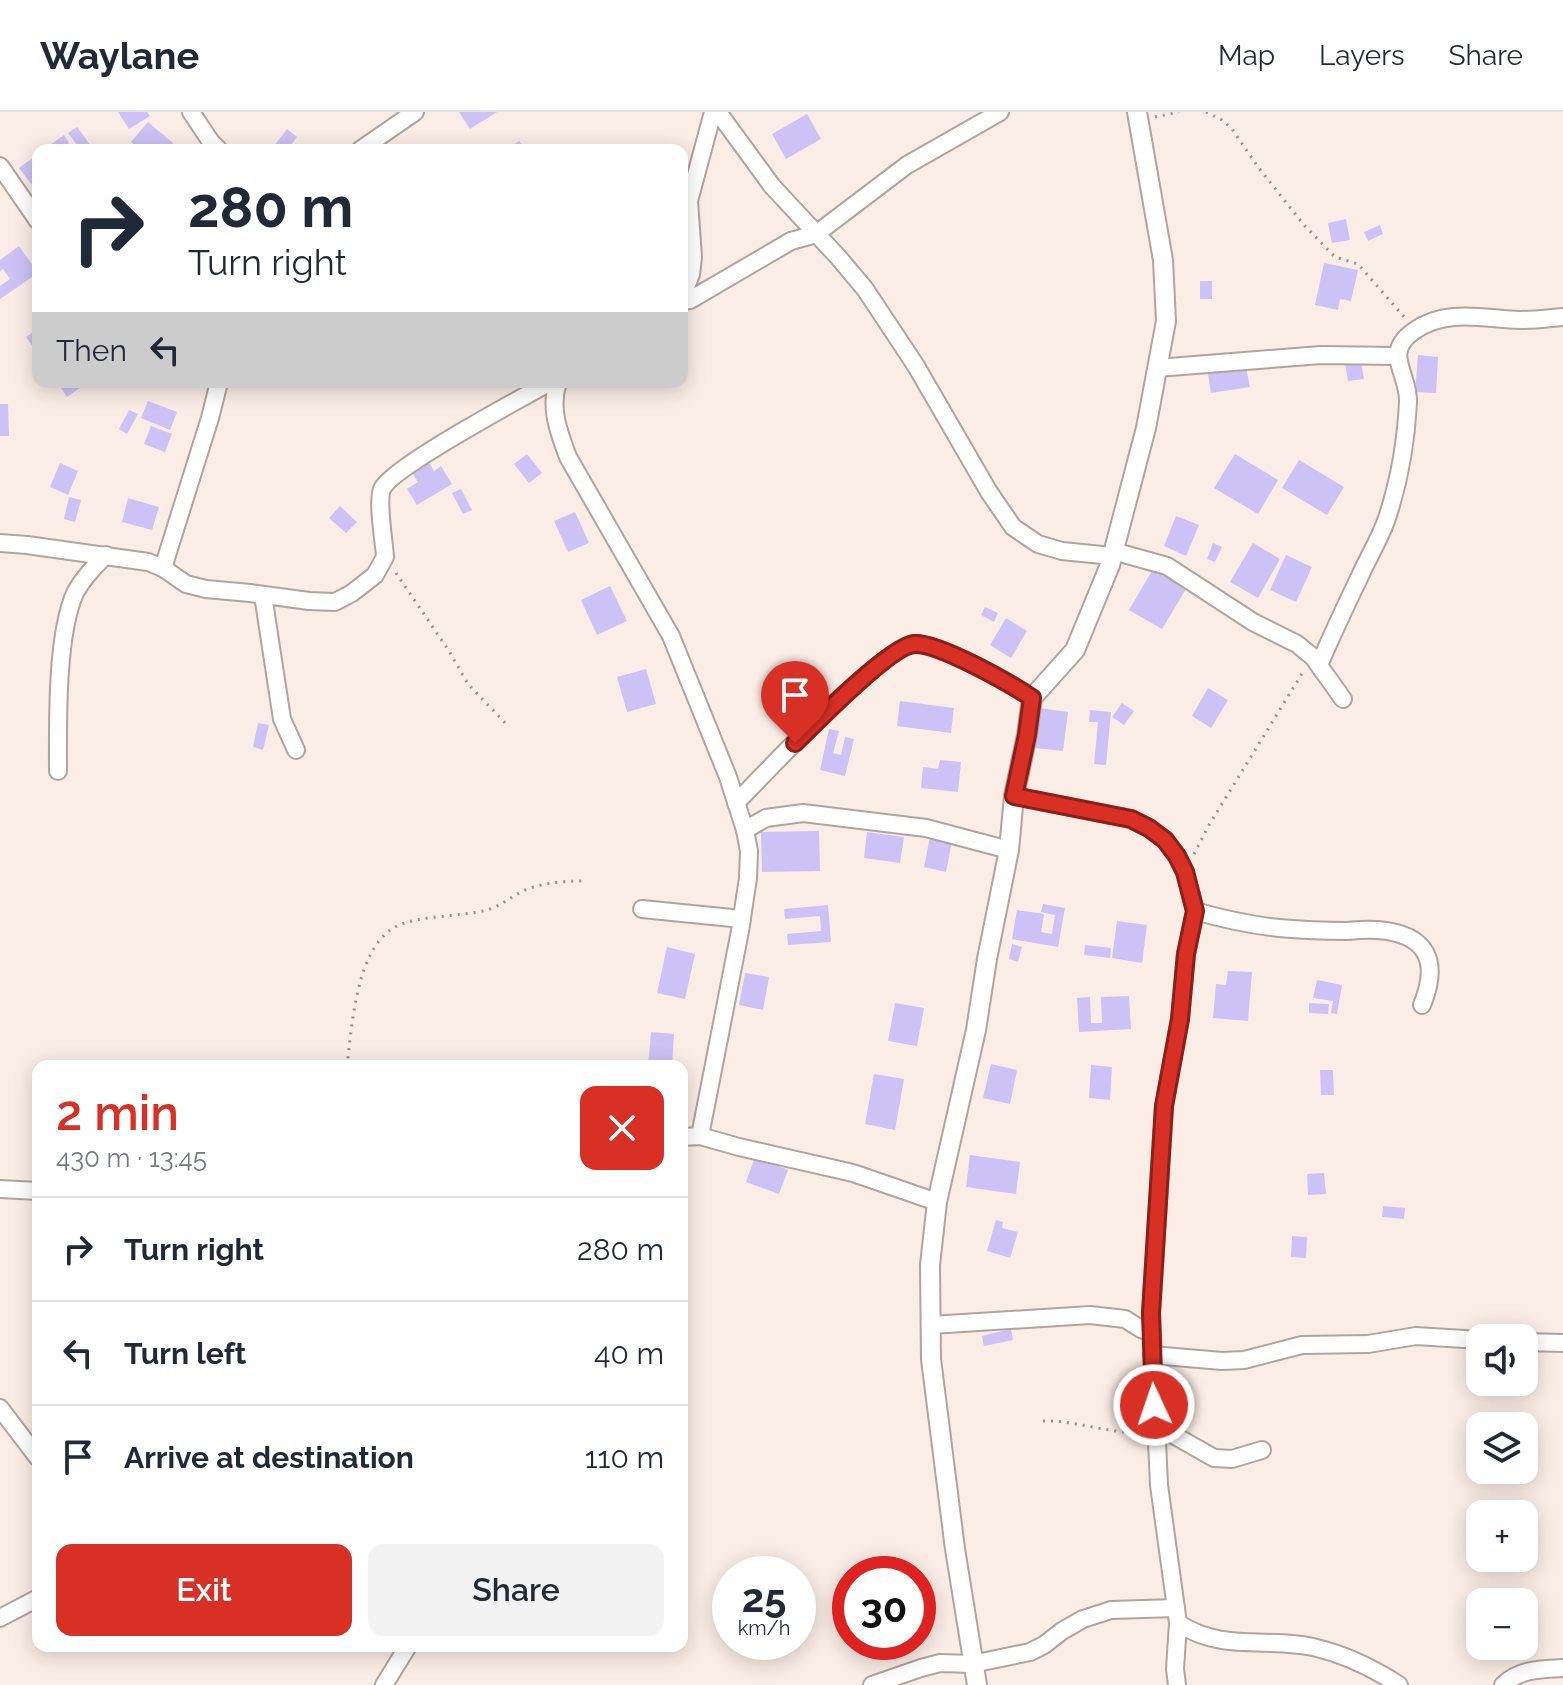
<!DOCTYPE html>
<meta charset="utf-8">
<style>
:root{--surface:#fff;--page:#f2f2f3;--text:#1f2937;--muted:#747a83;--line:#e0e1e3;--accent:#d93025}
body{margin:0;font-family:Raleway,sans-serif;background:var(--page);color:var(--text);height:100vh;display:flex;flex-direction:column;font-size:30px;white-space:nowrap}
*{box-sizing:border-box;margin:0}
p{font-size:26px;color:var(--muted)}
.icon{flex:none;width:44px;height:44px;fill:none;stroke:currentColor;stroke-width:2;stroke-linecap:round;stroke-linejoin:round}
.map{position:relative;flex:1;overflow:hidden}
.side{position:absolute;left:32px;top:948px;width:656px;height:592px;display:flex;flex-direction:column;background:var(--surface);border-radius:16px;box-shadow:0 4px 20px #0003}
.side>*{flex:none}
.top-card{position:absolute;left:32px;top:32px;width:656px;height:244px;border-radius:16px;box-shadow:0 4px 20px #0003;background:#fff;color:var(--text);overflow:hidden}
.controls{position:absolute;left:1466px;top:1212px;display:grid;gap:16px}
.controls a{display:grid;place-items:center;width:72px;height:72px;border-radius:16px;background:var(--surface);box-shadow:0 4px 20px #0003;font-size:40px}
.speed{position:absolute;left:712px;top:1444px;display:flex;gap:16px;font-size:40px;font-weight:700;text-align:center}
.speed>*{display:grid;place-content:center;width:104px;height:104px;border-radius:50%;background:var(--surface);box-shadow:0 4px 20px #0003;line-height:1}
.speed small{font-size:20px;font-weight:400}
.speed .limit{border:12px solid #d22;background:#fff;color:#111}
.pin{position:absolute;display:grid;place-items:center;width:68px;height:68px;color:#fff;margin:-82px -34px;border-radius:50% 50% 50% 0;rotate:-45deg;box-shadow:0 0 8px #0007}
.pin .icon{rotate:45deg}
.me{position:absolute;width:88px;margin:-44px;rotate:357deg;stroke-linejoin:round;filter:drop-shadow(0 0 6px #0008)}
.turn{display:flex;align-items:center;gap:28px;height:168px;padding:0 24px;font-size:36px}
.turn .icon{width:104px;height:104px;stroke-width:2.5}
.turn b{display:block;font-size:56px;line-height:68px}
.then{display:flex;align-items:center;height:76px;padding:0 24px;background:#0003;gap:16px;font-size:30px}
.round{display:grid;place-items:center;flex:none;width:84px;height:84px;border-radius:16px;background:var(--page)}
.head{display:flex;align-items:center;justify-content:space-between;height:136px;padding:0 24px}
h1{font-size:48px;font-weight:600;line-height:60px;color:var(--accent)}
.button{display:flex;gap:16px;margin-top:auto;padding:16px 24px}
.button a{flex:1;height:92px;border-radius:16px;background:var(--accent);color:#fff;font-size:32px;font-weight:600;line-height:92px;text-align:center}
.button a+a{background:var(--page);color:var(--text)}
ul{padding:0;list-style:none}
li{display:flex;align-items:center;gap:24px;height:104px;padding:0 24px;border-top:2px solid var(--line)}
li div{flex:1}
li b{display:block;font-size:30px}
li em{font-style:normal}
header{display:flex;align-items:center;gap:48px;box-sizing:border-box;height:112px;padding:0 40px;background:var(--surface);border-bottom:2px solid var(--line)}
header strong{font-size:38px}
nav{display:flex;gap:44px;margin-inline-start:auto;font-size:28px}
.map>svg:first-child{display:block}
.building{fill:#cdc2f5}
.lines{fill:none;stroke-linecap:round;stroke-linejoin:round}
.minor-casing{stroke:#b0a49c;stroke-width:20}
.tertiary-casing{stroke:#b0a49c;stroke-width:22}
.path{stroke:#9a918c;stroke-width:3;stroke-dasharray:2 6;stroke-linecap:butt}
.minor{stroke:#fff;stroke-width:16}
.tertiary{stroke:#fff;stroke-width:18}
.route-casing{stroke:#8d1f18;stroke-width:20}
.route{stroke:#d93025;stroke-width:14}
</style>
<header>
<strong>Waylane</strong>
<nav><a>Map</a><a>Layers</a><a>Share</a></nav>
</header>
<div class="map">
<svg width="1563" height="1573" viewBox="0 0 1563 1573">
<rect width="100%" height="100%" fill="#faede5"/>
<g class="building">
<path d="M118,0h29l3,4 -21,13z"/>
<path d="M459,0h38l-27,17z"/>
<path d="M807,2l14,25 -35,20 -14,-25z"/>
<path d="M148,10l25,21 -6,7h-27l-9,-8z"/>
<path d="M77,15l17,23h-13l-13,-17z"/>
<path d="M287,17l10,8 -10,13h-7l-6,-4z"/>
<path d="M64,23l5,8 -10,7h-16z"/>
<path d="M519,29l6,9h-19z"/>
<path d="M38,42v39l-19,-25z"/>
<path d="M1346,107l4,21 -18,3 -4,-20z"/>
<path d="M1380,113l3,9 -15,7 -4,-9z"/>
<path d="M19,134l19,27 -38,26v-13l10,-7 -7,-10 -3,2v-11z"/>
<path d="M1324,151l34,7 -7,31 -11,-2 -2,11 -23,-5z"/>
<rect x="1200" y="169" width="12" height="18"/>
<path d="M38,217v25l-12,-17z"/>
<path d="M1418,243l20,2 -2,36 -21,-1z"/>
<path d="M1361,249l3,18 -16,2 -3,-18z"/>
<path d="M1245,250l5,25 -39,6 -4,-25z"/>
<path d="M57,270h31l-21,15z"/>
<path d="M148,289l29,11 -7,18 -29,-12z"/>
<path d="M0,292h8l1,32h-9z"/>
<path d="M129,298l9,4 -11,20 -8,-5z"/>
<path d="M151,314l21,8 -7,18 -21,-8z"/>
<path d="M527,342l15,19 -13,10 -15,-19z"/>
<path d="M1235,342l43,26 -20,34 -44,-26z"/>
<path d="M427,347l7,12 7,-5 11,18 -35,21 -10,-16 11,-7 -8,-13z"/>
<path d="M1299,348l45,27 -17,28 -45,-27z"/>
<path d="M60,351l18,8 -10,24 -18,-8z"/>
<path d="M461,377l11,21 -9,4 -11,-21z"/>
<path d="M69,385l12,3 -6,22 -11,-3z"/>
<path d="M128,386l31,9 -7,23 -30,-8z"/>
<path d="M340,394l17,16 -11,11 -17,-15z"/>
<path d="M575,400l14,31 -21,9 -14,-31z"/>
<path d="M1176,404l23,9 -13,31 -22,-10z"/>
<path d="M1213,431l9,4 -7,15 -8,-3z"/>
<path d="M1253,431l27,16 -22,39 -28,-16z"/>
<path d="M1286,443l26,12 -16,35 -26,-12z"/>
<path d="M1153,457l33,20 -24,40 -33,-19z"/>
<path d="M610,474l17,35 -30,14 -16,-35z"/>
<path d="M985,495l13,6 -4,9 -13,-7z"/>
<path d="M1006,506l21,13 -16,27 -21,-13z"/>
<path d="M646,557l10,35 -29,8 -10,-35z"/>
<path d="M1208,576l20,12 -17,28 -19,-12z"/>
<path d="M900,589l54,7 -3,25 -54,-7z"/>
<path d="M1122,591l12,8 -10,14 -12,-8z"/>
<path d="M1039,596l29,4 -5,39 -28,-3z"/>
<path d="M1090,598l21,2 -5,53 -12,-1 4,-42h-9z"/>
<path d="M258,611l11,2 -6,25 -10,-3z"/>
<path d="M829,617l10,2 -6,22 8,2 4,-18 9,2 -9,37 -25,-6z"/>
<path d="M940,648l21,2 -3,30 -37,-4 2,-21 15,2z"/>
<path d="M819,719l1,40 -58,1 -1,-40z"/>
<path d="M867,720l37,5 -4,26 -36,-5z"/>
<path d="M930,724l22,5 -6,31 -22,-5z"/>
<path d="M1043,792l22,4 -7,39 -46,-8 5,-29 27,4 -3,18 11,2 3,-19 -14,-3z"/>
<path d="M828,793l3,37 -43,3 -1,-11 34,-3 -1,-15 -35,3 -1,-10z"/>
<path d="M1117,809l30,4 -5,38 -30,-5z"/>
<path d="M1012,832l10,3 -4,15 -9,-3z"/>
<path d="M1085,833l26,3 -1,10 -26,-3z"/>
<path d="M667,835l28,7 -10,45 -28,-6z"/>
<path d="M1228,859l24,1 -4,49 -35,-3 3,-34 10,1z"/>
<path d="M745,861l24,4 -6,33 -24,-5z"/>
<path d="M1317,868l25,5 -5,29 -6,-1 2,-12 -20,-3z"/>
<path d="M1129,884l2,33 -52,3 -2,-34 13,-1 1,26h11l-1,-26z"/>
<path d="M895,891l29,5 -7,38 -29,-5z"/>
<path d="M1309,891l20,1 -1,10 -19,-1z"/>
<path d="M651,920l23,2 -2,32h-24z"/>
<path d="M991,952l26,6 -7,34 -27,-6z"/>
<path d="M1091,953l21,2 -2,33 -21,-2z"/>
<path d="M1320,958h13l1,25h-13z"/>
<path d="M874,962l30,5 -9,51 -30,-6z"/>
<path d="M970,1043l50,7 -4,32 -50,-7z"/>
<path d="M755,1045l33,13 -9,24 -33,-12z"/>
<path d="M1324,1061l2,21 -18,1 -1,-21z"/>
<path d="M1383,1094l22,2 -1,11 -22,-2z"/>
<path d="M996,1108l7,2 -1,6 16,4 -8,26 -23,-7z"/>
<path d="M1292,1124l15,1 -1,21 -15,-1z"/>
<path d="M1011,1217l2,11 -29,6 -2,-10z"/>
</g>
<g class="lines">
<defs>
<g id="minor">
<path d="M191,0l20,30 8,8"/>
<path d="M718,0l54,74 67,72 26,31 51,77 73,126 24,35 25,17 24,7 50,5"/>
<path d="M360,38l55,-38"/>
<path d="M0,54l38,55"/>
<path d="M682,186l9,-24 2,-17 -4,-56 24,-89"/>
<path d="M682,189l8,-1 101,-59 25,-7 91,-69 93,-53"/>
<path d="M1157,256l164,-13 76,1"/>
<path d="M558,270c-9,26 1,51 10,75l103,179 57,141 17,53 4,21 -1,27 -8,53 -40,205"/>
<path d="M0,431l27,2 121,17 15,6 23,16 20,5 44,4 59,8 26,1 17,-9 23,-18 10,-18c-1,-16 -8,-55 -3,-68 10,-22 140,-91 168,-107"/>
<path d="M1113,439l54,15 86,56 44,22 16,13 30,42"/>
<path d="M163,456l47,-150 9,-36"/>
<path d="M263,483l19,124 14,31"/>
<path d="M1319,553c13,-30 27,-60 41,-89 8,-18 19,-36 26,-55 13,-38 20,-79 22,-119 1,-29 -26,-49 6,-71 32,-23 70,-12 106,-11 15,0 29,-2 43,-3"/>
<path d="M58,659c0,-48 -2,-135 17,-178 8,-15 19,-26 31,-38"/>
<path d="M1014,684l117,23 18,9 16,12 12,16 8,16 10,39 -9,43 -6,65 -16,87 -13,207 8,172 19,138 -3,46 2,16"/>
<path d="M736,691c27,-28 149,-158 179,-159 26,0 95,39 117,54"/>
<path d="M745,718l21,-12 37,-5 123,15 83,22"/>
<path d="M642,797l100,10"/>
<path d="M1195,799c28,8 55,14 84,17 22,2 46,3 68,3 10,-1 20,-2 31,-1 49,4 62,31 44,75"/>
<path d="M682,1025l18,-1 39,11 114,26 84,29"/>
<path d="M0,1077l38,2"/>
<path d="M931,1213l159,-10 35,4 16,10 11,4"/>
<path d="M1524,1230l39,1"/>
<path d="M1152,1243l70,6 22,-1 58,-15 66,-1 48,-8 64,4"/>
<path d="M0,1296l38,50"/>
<path d="M1156,1313l58,33 18,1 30,-9"/>
<path d="M0,1506l38,-20"/>
<path d="M1178,1511c43,29 89,14 135,24 30,7 60,21 86,38"/>
<path d="M384,1573l24,-39"/>
<path d="M872,1573l49,-17 19,-5 32,1 58,-12 14,-7 18,-14 21,-12 28,-9 65,-2"/>
<path d="M1503,1573c17,-16 37,-16 60,-17"/>
</g>
<path id="tertiary" d="M977,1573l-22,-136 -24,-190 -1,-94 7,-63 39,-172 11,-71 22,-109 5,-54 13,-61 5,-37 43,-48 35,-85 36,-137 20,-107 -3,-61 -26,-148"/>
</defs>
<use href="#minor" class="minor-casing"/>
<use href="#tertiary" class="tertiary-casing"/>
<g class="path">
<path d="M1206,0l16,8 10,9 26,38 46,58 31,32 23,7 47,54"/>
<path d="M1155,5l24,-5"/>
<path d="M396,461l53,78 19,33 41,43"/>
<path d="M1194,742l15,-29 94,-153"/>
<path d="M347,954c5,-40 9,-120 50,-140 23,-11 64,-9 90,-16 14,-4 25,-14 38,-20 20,-8 40,-9 61,-9"/>
<path d="M1043,1309c33,-1 65,13 97,11"/>
</g>
<use href="#minor" class="minor"/>
<use href="#tertiary" class="tertiary"/>
</g>
<g class="lines">
<defs>
<path id="route" d="M795,631c19,-19 96,-97 119,-99 24,-2 97,40 118,54l-5,37 -13,61 117,23 18,9 16,12 12,16 8,16 10,39 -9,43 -6,65 -16,87 -13,207 3,92"/>
</defs>
<use href="#route" class="route-casing"/>
<use href="#route" class="route"/>
</g>
</svg>
<div class="controls">
<a><svg class="icon" aria-label="sound" viewBox="0 0 24 24"><path d="M4 9h4l5-4v14l-5-4H4zM17 9q2 3 0 6"/></svg></a>
<a><svg class="icon" aria-label="layers" viewBox="0 0 24 24"><path d="M12 4l9 5-9 5-9-5zM3 14l9 5 9-5"/></svg></a>
<a>+</a>
<a>−</a>
</div>
<div class="speed"><div>25<small>km/h</small></div><div class="limit">30</div></div>
<div class="pin" style="left:795px;top:631px;background:#d93025"><svg class="icon" aria-label="arrive" viewBox="0 0 24 24"><path d="M6 21V4h12l-3 4 3 4H6"/></svg></div>
<svg class="me" style="left:1154px;top:1293px" viewBox="-20 -20 40 40"><circle r="17" fill="#d93025" stroke="#fff" stroke-width="3"/><path d="M0-11L8 9 0 5-8 9z" fill="#fff"/></svg>
<div class="top-card">
<div class="turn"><svg class="icon" aria-label="right" viewBox="0 0 24 24"><path d="M7 20v-9h11M14 6l5 5-5 5"/></svg><div><b>280 m</b>Turn right</div></div>
<div class="then">Then<svg class="icon" aria-label="left" viewBox="0 0 24 24"><path d="M17 20v-9H6M10 6l-5 5 5 5"/></svg></div>
</div>
<section class="side">
<div class="head"><div><h1>2 min</h1><p>430 m · 13:45</p></div><a class="round" style="background:#d93025;color:#fff"><svg class="icon" aria-label="close" viewBox="0 0 24 24"><path d="M6 6l12 12M18 6L6 18"/></svg></a></div>
<ul>
<li><svg class="icon" aria-label="right" viewBox="0 0 24 24"><path d="M7 20v-9h11M14 6l5 5-5 5"/></svg><div><b>Turn right</b></div><em>280 m</em></li>
<li><svg class="icon" aria-label="left" viewBox="0 0 24 24"><path d="M17 20v-9H6M10 6l-5 5 5 5"/></svg><div><b>Turn left</b></div><em>40 m</em></li>
<li><svg class="icon" aria-label="arrive" viewBox="0 0 24 24"><path d="M6 21V4h12l-3 4 3 4H6"/></svg><div><b>Arrive at destination</b></div><em>110 m</em></li>
</ul>
<div class="button"><a>Exit</a><a>Share</a></div>
</section>
</div>
